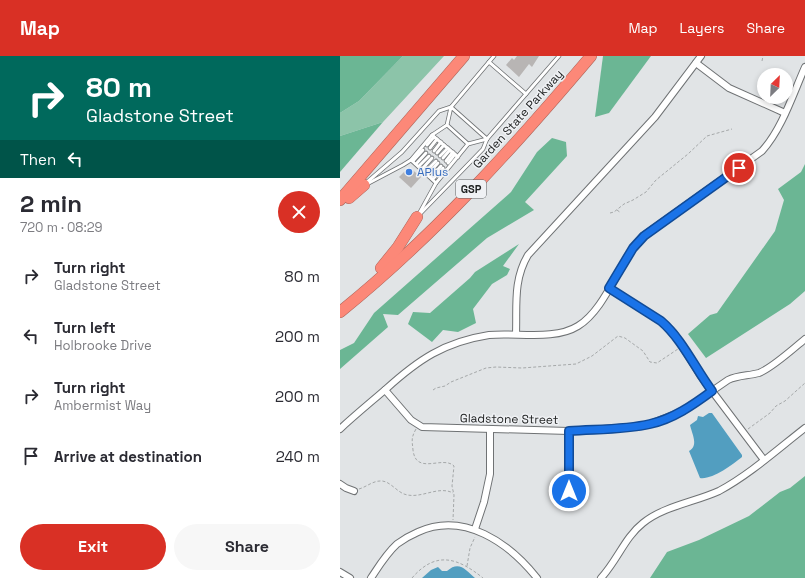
<!DOCTYPE html>
<meta charset="utf-8">
<style>
:root{--surface:#fff;--page:#f7f7f7;--text:#2b2b33;--muted:#7c7c81;--accent:#d93025}
body{margin:0;font-family:"Space Grotesk",sans-serif;background:var(--page);color:var(--text);height:100vh;display:flex;flex-direction:column;font-size:15px;white-space:nowrap}
*{box-sizing:border-box;margin:0}
p{font-size:13px;color:var(--muted)}
.icon{flex:none;width:22px;height:22px;fill:none;stroke:currentColor;stroke-width:2;stroke-linecap:round;stroke-linejoin:round}
.map{position:relative;flex:1;overflow:hidden}
.sheet{display:flex;flex-direction:column;background:var(--surface);width:340px}
.sheet>*{flex:none}
.guide{background:#00695c;color:#fff;overflow:hidden}
.needle{width:26px;rotate:24deg}
.controls{position:absolute;left:417px;top:12px;display:grid;gap:8px}
.controls a{display:grid;place-items:center;width:36px;height:36px;border-radius:50%;background:var(--surface);box-shadow:0 2px 6px #0003;font-size:20px}
.pin{position:absolute;display:grid;place-items:center;width:34px;height:34px;color:#fff;margin:-17px;border:2px solid #fff;border-radius:50%;box-shadow:0 1px 4px #0007}
.me{position:absolute;width:44px;margin:-22px;rotate:0deg;stroke-linejoin:round;filter:drop-shadow(0 0 3px #0008)}
.turn{display:flex;align-items:center;gap:14px;height:84px;padding:0 20px;font-size:18px}
.turn .icon{width:52px;height:52px;stroke-width:2.5}
.turn b{display:block;font-size:28px;line-height:34px}
.then{display:flex;align-items:center;height:38px;padding:0 20px;background:#0003;gap:8px;font-size:15px}
.round{display:grid;place-items:center;flex:none;width:42px;height:42px;border-radius:21px;background:var(--page)}
.overview{display:flex;align-items:center;justify-content:space-between;height:68px;padding:0 20px}
h1{font-size:24px;font-weight:600;line-height:30px}
.cta{display:flex;gap:8px;margin-top:auto;padding:8px 20px}
.cta a{flex:1;height:46px;border-radius:24px;background:var(--accent);color:#fff;font-size:16px;font-weight:600;line-height:46px;text-align:center}
.cta a+a{background:var(--page);color:var(--text)}
ul{padding:0;list-style:none}
li{display:flex;align-items:center;gap:12px;height:60px;padding:0 20px}
li div{flex:1}
li b{display:block;font-size:15px}
li em{font-style:normal}
header{display:flex;align-items:center;gap:24px;box-sizing:border-box;height:56px;padding:0 20px;background:var(--accent);color:#fff}
header strong{font-size:19px}
nav{display:flex;gap:22px;margin-inline-start:auto;font-size:14px}
main{display:flex;flex:1;min-height:0}
.map>svg:first-child{display:block}
.green{fill:#8cc4a9}
.forest{fill:#6bb694}
.water{fill:#529ec0}
.building{fill:#b8b5b4}
.lines{fill:none;stroke-linecap:round;stroke-linejoin:round}
.lane-casing{stroke:#6f7274;stroke-width:4.5}
.street-casing{stroke:#6f7274;stroke-width:8}
.highway-casing{stroke:#af655a;stroke-width:12}
.path{stroke:#a5a8a9;stroke-width:1;stroke-dasharray:3 2;stroke-linecap:butt}
.lane{stroke:#fff;stroke-width:3}
.street{stroke:#fff;stroke-width:6}
.highway{stroke:#fc8878;stroke-width:11}
.route-casing{stroke:#114b97;stroke-width:10}
.route{stroke:#1a73e8;stroke-width:7}
.shop-dot{fill:#3f7fe0;stroke:#eff1f4;stroke-width:1.5}
.labels{text-anchor:middle;dominant-baseline:central;stroke-width:3;stroke-linejoin:round;paint-order:stroke}
.shield{fill:#eff1f4;stroke:#5f6162;stroke-width:1}
.shield-label{font-size:11px;font-weight:bold;fill:#212323}
.street-label{font-size:12px;fill:#212323;stroke:#eff1f4}
.shop-label{font-size:12px;fill:#366cbe;stroke:#eff1f4;text-anchor:start}
</style>
<header>
<strong>Map</strong>
<nav><a>Map</a><a>Layers</a><a>Share</a></nav>
</header>
<main>
<section class="sheet">
<div class="guide">
<div class="turn"><svg class="icon" aria-label="right" viewBox="0 0 24 24"><path d="M7 20v-9h11M14 6l5 5-5 5"/></svg><div><b>80 m</b>Gladstone Street</div></div>
<div class="then">Then<svg class="icon" aria-label="left" viewBox="0 0 24 24"><path d="M17 20v-9H6M10 6l-5 5 5 5"/></svg></div>
</div>
<div class="overview"><div><h1>2 min</h1><p>720 m · 08:29</p></div><a class="round" style="background:#d93025;color:#fff"><svg class="icon" aria-label="close" viewBox="0 0 24 24"><path d="M6 6l12 12M18 6L6 18"/></svg></a></div>
<ul>
<li><svg class="icon" aria-label="right" viewBox="0 0 24 24"><path d="M7 20v-9h11M14 6l5 5-5 5"/></svg><div><b>Turn right</b><p>Gladstone Street</p></div><em>80 m</em></li>
<li><svg class="icon" aria-label="left" viewBox="0 0 24 24"><path d="M17 20v-9H6M10 6l-5 5 5 5"/></svg><div><b>Turn left</b><p>Holbrooke Drive</p></div><em>200 m</em></li>
<li><svg class="icon" aria-label="right" viewBox="0 0 24 24"><path d="M7 20v-9h11M14 6l5 5-5 5"/></svg><div><b>Turn right</b><p>Ambermist Way</p></div><em>200 m</em></li>
<li><svg class="icon" aria-label="arrive" viewBox="0 0 24 24"><path d="M6 21V4h12l-3 4 3 4H6"/></svg><div><b>Arrive at destination</b></div><em>240 m</em></li>
</ul>
<div class="cta"><a>Exit</a><a>Share</a></div>
</section>
<div class="map">
<svg width="465" height="522" viewBox="0 0 465 522">
<rect width="100%" height="100%" fill="#e1e4e6"/>
<path class="green" d="M63,0h41l-61,66 -43,14v-23l19,-12z"/>
<g class="forest">
<path d="M0,0h63l-44,45 -19,12z"/>
<path d="M263,0h48l-42,57 -14,4z"/>
<path d="M43,66l-43,50v-36z"/>
<path d="M212,82l14,4 1,14 -42,46 9,8 -47,28 -89,77 -15,-1 5,13 -48,42v-19l14,-7 20,-30 137,-121 26,-40z"/>
<path d="M465,108v127l-15,13 -84,54 -18,-24 22,-19 7,-2 58,-82 9,-31 -6,-11 23,-17z"/>
<path d="M179,188l-16,22 7,3 -3,6 -15,9 -19,25 3,14 -18,9 -15,-2 -11,12 -24,-18 5,-12 17,1 40,-35 5,-6z"/>
<path d="M465,420v102h-155l17,-26 32,-12 50,-24 31,-24 10,-4z"/>
</g>
<g class="water">
<path d="M369,357h3l30,42v2c-10,8 -30,23 -42,21l-11,-27c10,-5 3,-17 1,-26l7,-5 1,-4 5,1z"/>
<path d="M98,511l4,4h5c12,-11 19,-1 28,7h-53l9,-8z"/>
</g>
<g class="building">
<path d="M177,0h22l-7,11 -3,-3 -10,13 -13,-12 6,-7 2,2z"/>
<path d="M69,111l12,10 -10,11 -12,-11z"/>
</g>
<g class="lines">
<defs>
<g id="lane">
<path d="M149,6l37,32"/>
<path d="M107,69l21,19"/>
<path d="M92,79l26,22"/>
<path d="M87,89l7,-8"/>
<path d="M90,92l7,-9"/>
<path d="M94,95l7,-9"/>
<path d="M97,97l7,-8"/>
<path d="M100,100l8,-8"/>
<path d="M103,102l7,-8"/>
<path d="M71,104l25,23"/>
<path d="M73,105l10,-11"/>
<path d="M106,105l7,-9"/>
<path d="M108,107l7,-9"/>
<path d="M76,108l10,-11"/>
<path d="M79,110l10,-10"/>
<path d="M82,113l10,-11"/>
<path d="M85,116l11,-11"/>
<path d="M88,118l10,-11"/>
<path d="M91,121l10,-11"/>
<path d="M93,123l10,-11"/>
<path d="M26,127l36,-31 37,-41 12,-4 43,-51"/>
<path d="M29,127l34,-18 8,-5 21,-25 15,-10 4,-18 36,32"/>
<path d="M80,156l16,-29 32,-39 19,-5"/>
<path d="M78,160l65,-67 4,-10 72,-83"/>
</g>
<g id="street">
<path d="M356,7l33,25 56,25"/>
<path d="M269,232l52,33 13,12 26,42 64,85"/>
<path d="M176,278c1,-28 -3,-54 12,-79l127,-138 46,-61"/>
<path d="M45,334l26,30 11,7 147,4 64,-4 17,-3 33,-13 45,-31c10,-5 20,-4 31,-7 13,-5 34,-24 46,-34"/>
<path d="M0,373c15,-14 31,-27 46,-40 32,-29 58,-47 103,-54 27,-3 65,6 89,-9 28,-17 42,-66 65,-90l119,-85c20,-22 31,-57 43,-84"/>
<path d="M0,428l6,4 8,3"/>
<path d="M229,435v-60"/>
<path d="M135,473l9,-27 6,-28v-45"/>
<path d="M0,516l10,6"/>
<path d="M31,522c8,-12 15,-24 26,-34 7,-5 14,-9 21,-12 46,-21 91,11 119,46"/>
<path d="M261,522c16,-17 24,-41 42,-55 21,-17 52,-21 76,-32 30,-16 59,-42 86,-63"/>
</g>
<g id="highway">
<path d="M9,142l15,-13"/>
<path d="M0,144l124,-144"/>
<path d="M41,212l17,-21 19,-30"/>
<path d="M0,256c93,-75 174,-165 251,-256"/>
</g>
</defs>
<use href="#lane" class="lane-casing"/>
<use href="#street" class="street-casing"/>
<use href="#highway" class="highway-casing"/>
<g class="path">
<path d="M422,5l1,-5"/>
<path d="M277,154l4,3"/>
<path d="M270,157l4,-1 10,-8 9,-4 13,-8 10,-12 32,-26 19,-18 25,-7"/>
<path d="M93,334l3,-2 9,-2 6,-4 35,-14 10,-1 26,1 54,-4 16,-8 26,-20 7,2 18,13 7,11 7,1 21,-14"/>
<path d="M76,373c-5,9 -4,11 -3,21 3,26 30,5 41,16l-2,20 2,9 -1,25"/>
<path d="M408,373l22,-16 6,-7 9,-5 20,-18"/>
<path d="M19,433c7,-2 14,-8 21,-8 9,-1 16,10 24,13 16,6 34,-9 49,-1"/>
<path d="M127,510l3,-18 5,-11"/>
<path d="M72,522c24,-28 46,-20 71,0"/>
</g>
<use href="#lane" class="lane"/>
<use href="#street" class="street"/>
<use href="#highway" class="highway"/>
</g>
<g class="lines">
<defs>
<path id="route" d="M229,435v-60c26,-2 56,-1 81,-7 23,-5 43,-19 62,-33 -17,-23 -30,-52 -51,-70l-52,-33 24,-40 11,-12 95,-68"/>
</defs>
<use href="#route" class="route-casing"/>
<use href="#route" class="route"/>
</g>
<circle class="shop-dot" cx="69" cy="116" r="4"/>
<g class="labels">
<rect class="shield" x="116" y="124" width="30" height="18" rx="3"/>
<g class="shield-label">
<text x="131" y="133">GSP</text>
</g>
<g class="street-label">
<text transform="translate(178 63) rotate(-48)">Garden State Parkway</text>
<text transform="translate(169 363) rotate(1)">Gladstone Street</text>
</g>
<g class="shop-label">
<text x="77" y="116">APlus</text>
</g>
</g>
</svg>
<div class="controls">
<a><svg class="needle" viewBox="-14 -14 28 28"><path d="M0-13l5 13h-10z" fill="#e53935"/><path d="M0 13l5-13h-10z" fill="#7c7c81"/></svg></a>
</div>
<div class="pin" style="left:399px;top:112px;background:#d93025"><svg class="icon" aria-label="arrive" viewBox="0 0 24 24"><path d="M6 21V4h12l-3 4 3 4H6"/></svg></div>
<svg class="me" style="left:229px;top:435px" viewBox="-20 -20 40 40"><circle r="17" fill="#1a73e8" stroke="#fff" stroke-width="3"/><path d="M0-11L8 9 0 5-8 9z" fill="#fff"/></svg>
</div>
</main>
